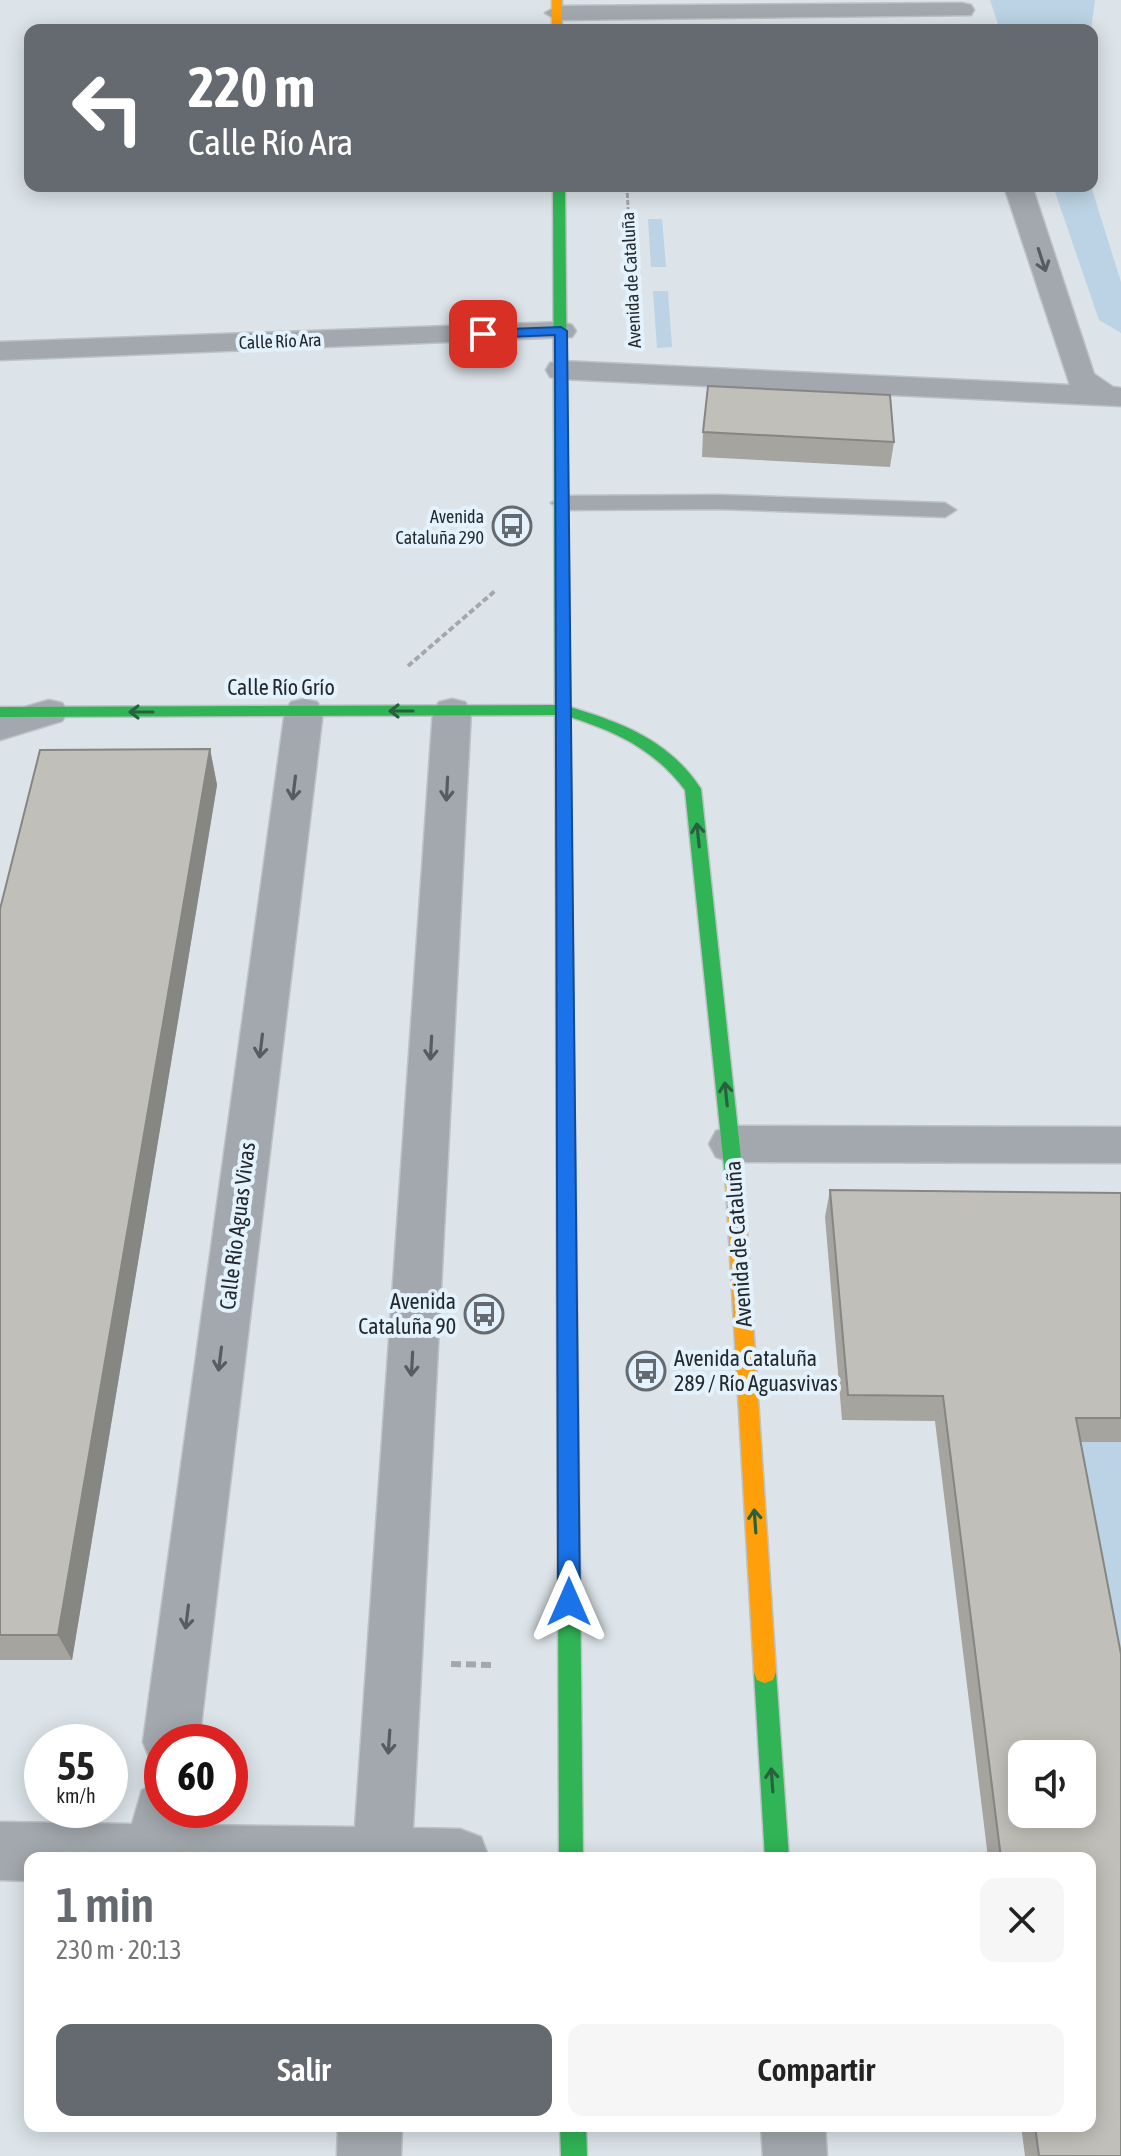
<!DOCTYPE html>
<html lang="es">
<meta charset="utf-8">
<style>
:root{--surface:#fff;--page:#f6f6f6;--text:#222;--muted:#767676;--accent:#646a6f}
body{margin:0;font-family:"Asap Condensed",sans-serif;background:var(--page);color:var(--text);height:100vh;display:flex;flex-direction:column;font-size:30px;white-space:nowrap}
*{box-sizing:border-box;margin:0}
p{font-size:26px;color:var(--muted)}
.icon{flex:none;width:44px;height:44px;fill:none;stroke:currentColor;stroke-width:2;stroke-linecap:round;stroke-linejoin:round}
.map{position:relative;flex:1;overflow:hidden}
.side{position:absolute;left:24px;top:1852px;width:1072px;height:280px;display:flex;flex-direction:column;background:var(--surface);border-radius:16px;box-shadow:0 4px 20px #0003}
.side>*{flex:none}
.top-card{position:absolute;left:24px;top:24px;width:1074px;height:168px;border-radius:16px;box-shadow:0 4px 20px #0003;background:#646a6f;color:#fff;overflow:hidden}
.fabs{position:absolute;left:1008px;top:1740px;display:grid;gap:16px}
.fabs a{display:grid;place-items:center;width:88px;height:88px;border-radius:16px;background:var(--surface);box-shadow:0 4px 20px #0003;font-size:40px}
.speed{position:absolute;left:24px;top:1724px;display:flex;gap:16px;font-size:40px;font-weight:700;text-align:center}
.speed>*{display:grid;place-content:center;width:104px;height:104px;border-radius:50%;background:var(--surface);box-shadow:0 4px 20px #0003;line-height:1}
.speed small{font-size:20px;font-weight:400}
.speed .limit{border:12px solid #d22;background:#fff;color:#111}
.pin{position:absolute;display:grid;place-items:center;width:68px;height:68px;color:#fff;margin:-34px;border-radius:16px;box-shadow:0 4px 12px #0006}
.me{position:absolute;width:88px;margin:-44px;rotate:0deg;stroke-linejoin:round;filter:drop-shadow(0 0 6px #0008)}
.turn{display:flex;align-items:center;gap:28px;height:168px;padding:0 32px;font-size:36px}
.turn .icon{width:104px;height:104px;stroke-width:2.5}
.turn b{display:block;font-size:56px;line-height:68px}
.round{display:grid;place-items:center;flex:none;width:84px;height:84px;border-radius:16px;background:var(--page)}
.head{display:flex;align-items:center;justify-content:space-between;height:136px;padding:0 32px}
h1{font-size:48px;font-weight:600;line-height:60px;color:var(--accent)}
.cta{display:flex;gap:16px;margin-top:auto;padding:16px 32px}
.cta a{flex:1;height:92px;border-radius:16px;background:var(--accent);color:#fff;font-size:32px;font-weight:600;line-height:92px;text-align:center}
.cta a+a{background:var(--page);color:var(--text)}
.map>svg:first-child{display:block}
.green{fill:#bbd3e4}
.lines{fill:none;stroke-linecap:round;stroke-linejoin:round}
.lane-casing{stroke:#bcc2c6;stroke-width:3}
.street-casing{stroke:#bcc2c6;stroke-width:3}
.fast-casing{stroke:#bcc2c6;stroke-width:3}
.slow-casing{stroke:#bcc2c6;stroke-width:3}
.path-far2{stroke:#a3a8ad;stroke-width:3;stroke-dasharray:5 2;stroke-linecap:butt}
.path-far1{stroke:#a3a8ad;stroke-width:4;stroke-dasharray:6 3;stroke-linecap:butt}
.path{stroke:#a3a8ad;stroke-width:6;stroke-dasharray:10 5;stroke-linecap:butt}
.lane{fill:#a2a8ad;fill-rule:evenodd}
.street{fill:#a2a8ad;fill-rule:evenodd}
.fast{fill:#30b455;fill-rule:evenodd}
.slow{fill:#ff9f0a;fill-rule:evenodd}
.wall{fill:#a5a49f}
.shaded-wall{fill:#868682}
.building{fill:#c0bfb9;stroke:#868682;stroke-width:2;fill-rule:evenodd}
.oneway{stroke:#565c60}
.oneway2{stroke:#28613d}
.route{fill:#1a73e8;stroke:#114b97;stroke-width:2}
.labels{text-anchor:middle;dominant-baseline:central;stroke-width:8;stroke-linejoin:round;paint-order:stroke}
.far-street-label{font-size:18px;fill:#23292d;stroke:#e3f2fd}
.far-poi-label{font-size:18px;fill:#23292d;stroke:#e3f2fd;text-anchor:end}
.street-label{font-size:22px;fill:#23292d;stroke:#e3f2fd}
.poi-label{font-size:22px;fill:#23292d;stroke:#e3f2fd;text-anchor:end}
</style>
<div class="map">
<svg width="1121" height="2156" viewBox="0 0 1121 2156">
<rect width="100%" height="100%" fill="#dce4e9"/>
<g class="green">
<path d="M990,0h105l-4,30h-91z"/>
<path d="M1053,186h38l30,96v51l-22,-13z"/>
<path d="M648,219h14l4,48h-15z"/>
<path d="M653,291h15l4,56 -15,1z"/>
<path d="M1064,1442h57v304z"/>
</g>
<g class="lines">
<defs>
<path id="lane" d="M718,495l227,8 11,7 -11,7 -227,-8 -156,1 -11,-7 11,-7z"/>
<g id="street">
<path d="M962,3l9,2 3,5 -3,5 -414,5 -12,-7 12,-7z"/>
<path d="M1004,186h28l62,188 19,13 8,1v18l-560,-27 -11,-2 -4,-7 4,-7 11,-2 509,24z"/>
<path d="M561,322l11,3 4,6 -4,6 -572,23v-18z"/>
<path d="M304,699l13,3 6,9 -124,1031h-37v24l-11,-4 -8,-20 142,-1031 6,-9z"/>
<path d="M452,699l13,3 6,9 -58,1117 47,1 21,8 8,21h-459v23l-30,-1v-58l132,2 10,-34 20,-9v29h29l-2,15 166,2 78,-1116 6,-9z"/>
<path d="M49,700l13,3 6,9 -6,9 -62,19v-26z"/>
<path d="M732,1126l389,1v36l-389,-1 -16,-5 -7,-13 7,-13z"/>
<path d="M338,2126h64l-1,30h-64z"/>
<path d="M761,2126h64l2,30h-64z"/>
</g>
<g id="fast">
<path d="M553,186h12l5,521c53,16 100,34 131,82l43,397 -2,5 -7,3 -7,-3 -2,-5 -41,-396c-30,-40 -68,-58 -115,-73l2,193 -8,6 -8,-6 -1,-195 -555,2v-10l555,-2z"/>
<path d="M567,1295l7,2 3,6 6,555h-24l-2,-555 3,-6z"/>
<path d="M765,1661l8,3 3,8 13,186h-24l-11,-186 3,-8z"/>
<path d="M560,2126h26l1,30h-26z"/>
</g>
<g id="slow">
<rect x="552" y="0" width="10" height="30"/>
<path d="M564,904l8,6 5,393 -3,6 -7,2 -7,-2 -3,-6 -1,-393z"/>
<path d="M735,1178l7,3 2,5 32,486 -3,8 -8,3 -8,-3 -3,-8 -28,-486 2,-5z"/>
</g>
</defs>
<use href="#lane" class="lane-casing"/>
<use href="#street" class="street-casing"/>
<use href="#fast" class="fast-casing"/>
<use href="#slow" class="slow-casing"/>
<path class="path-far2" d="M627,186l7,147"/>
<path class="path-far1" d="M408,666l88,-76"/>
<path class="path" d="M451,1664l43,1"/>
<use href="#lane" class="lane"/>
<use href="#street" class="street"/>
<use href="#fast" class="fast"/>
<use href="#slow" class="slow"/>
</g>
<g class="wall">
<path d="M703,432l191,10 -4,25 -188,-10z"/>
<path d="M210,749l7,36 -145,875h-72v-751z"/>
<path d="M830,1190l291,3v249h-41l41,714h-96l-4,-30h69v-268h-102l-53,-437 -93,-1 -17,-203z"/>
</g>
<path class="shaded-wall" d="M210,749l7,36 -145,875 -14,-25z"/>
<g class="building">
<path d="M708,386l182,9 4,47 -191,-10z"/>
<path d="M210,749l-152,886h-58v-726l40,-159z"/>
<path d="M830,1190l291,3v225h-45l45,236v502h-82l-4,-30h55v-268h-89l-58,-462 -95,-1zM1022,1754h60v60h-60z"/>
</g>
<defs><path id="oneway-shaft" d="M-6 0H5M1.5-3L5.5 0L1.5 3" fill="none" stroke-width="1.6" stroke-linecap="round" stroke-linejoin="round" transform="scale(2)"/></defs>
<g class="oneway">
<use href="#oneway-shaft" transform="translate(1042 260) rotate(72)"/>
<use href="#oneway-shaft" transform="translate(294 788) rotate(97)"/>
<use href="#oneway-shaft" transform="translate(447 789) rotate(93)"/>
<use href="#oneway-shaft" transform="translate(261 1046) rotate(97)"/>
<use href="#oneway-shaft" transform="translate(431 1048) rotate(93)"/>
<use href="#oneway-shaft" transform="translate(220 1359) rotate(97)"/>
<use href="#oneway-shaft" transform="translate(412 1364) rotate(93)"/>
<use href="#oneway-shaft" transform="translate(187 1617) rotate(97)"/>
<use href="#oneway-shaft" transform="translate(389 1742) rotate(94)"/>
</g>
<g class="oneway2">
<use href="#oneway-shaft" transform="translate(401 711) rotate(180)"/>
<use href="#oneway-shaft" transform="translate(141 712) rotate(180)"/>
<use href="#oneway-shaft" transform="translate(698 835) rotate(-96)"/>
<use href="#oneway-shaft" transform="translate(726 1094) rotate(-96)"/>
<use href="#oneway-shaft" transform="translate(755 1521) rotate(-94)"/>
<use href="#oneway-shaft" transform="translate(772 1780) rotate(-94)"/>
</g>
<path class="route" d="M561,327l6,4 13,1271 -3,7 -8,3 -8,-3 -3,-7 -3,-1267 -72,3 -7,-4 7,-4z"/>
<defs>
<symbol id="bus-ring" viewBox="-11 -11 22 22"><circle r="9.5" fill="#e3f2fd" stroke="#646a6f" stroke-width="1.5"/><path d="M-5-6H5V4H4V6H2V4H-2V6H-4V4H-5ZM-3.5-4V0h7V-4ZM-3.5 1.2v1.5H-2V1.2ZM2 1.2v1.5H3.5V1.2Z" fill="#646a6f"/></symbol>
</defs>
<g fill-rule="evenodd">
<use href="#bus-ring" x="490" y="504" width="44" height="44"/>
<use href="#bus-ring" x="462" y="1292" width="44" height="44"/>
<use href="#bus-ring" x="624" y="1349" width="44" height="44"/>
</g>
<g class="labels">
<g class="far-street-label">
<text transform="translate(631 280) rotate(-93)">Avenida de Cataluña</text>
<text transform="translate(280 341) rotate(-2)">Calle Río Ara</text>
</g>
<g class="far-poi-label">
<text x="484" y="516">Avenida<tspan x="484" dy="21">Cataluña 290</tspan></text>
</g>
<g class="street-label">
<text x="281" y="687">Calle Río Grío</text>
<text transform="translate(237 1226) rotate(-83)">Calle Río Aguas Vivas</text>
<text transform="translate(738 1244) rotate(-94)">Avenida de Cataluña</text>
</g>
<g class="poi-label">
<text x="456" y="1301">Avenida<tspan x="456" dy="25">Cataluña 90</tspan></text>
<text x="674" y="1358" text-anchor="start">Avenida Cataluña<tspan x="674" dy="25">289 / Río Aguasvivas</tspan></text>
</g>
</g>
</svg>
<div class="fabs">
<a><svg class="icon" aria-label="sound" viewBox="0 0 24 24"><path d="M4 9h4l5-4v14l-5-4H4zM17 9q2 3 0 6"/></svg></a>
</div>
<div class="speed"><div>55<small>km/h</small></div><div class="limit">60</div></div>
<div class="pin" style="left:483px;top:334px;background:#d93025"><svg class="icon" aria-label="arrive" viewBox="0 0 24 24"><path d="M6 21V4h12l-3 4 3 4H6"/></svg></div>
<svg class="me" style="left:569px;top:1602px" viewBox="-20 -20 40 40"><path d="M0-17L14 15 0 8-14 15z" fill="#1a73e8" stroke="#fff" stroke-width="4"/></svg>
<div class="top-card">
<div class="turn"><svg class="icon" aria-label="left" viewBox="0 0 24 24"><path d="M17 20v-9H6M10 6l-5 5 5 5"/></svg><div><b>220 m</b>Calle Río Ara</div></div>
</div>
<section class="side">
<div class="head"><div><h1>1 min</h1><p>230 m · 20:13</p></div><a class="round"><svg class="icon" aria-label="close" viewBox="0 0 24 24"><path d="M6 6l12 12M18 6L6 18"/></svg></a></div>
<div class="cta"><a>Salir</a><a>Compartir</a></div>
</section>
</div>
